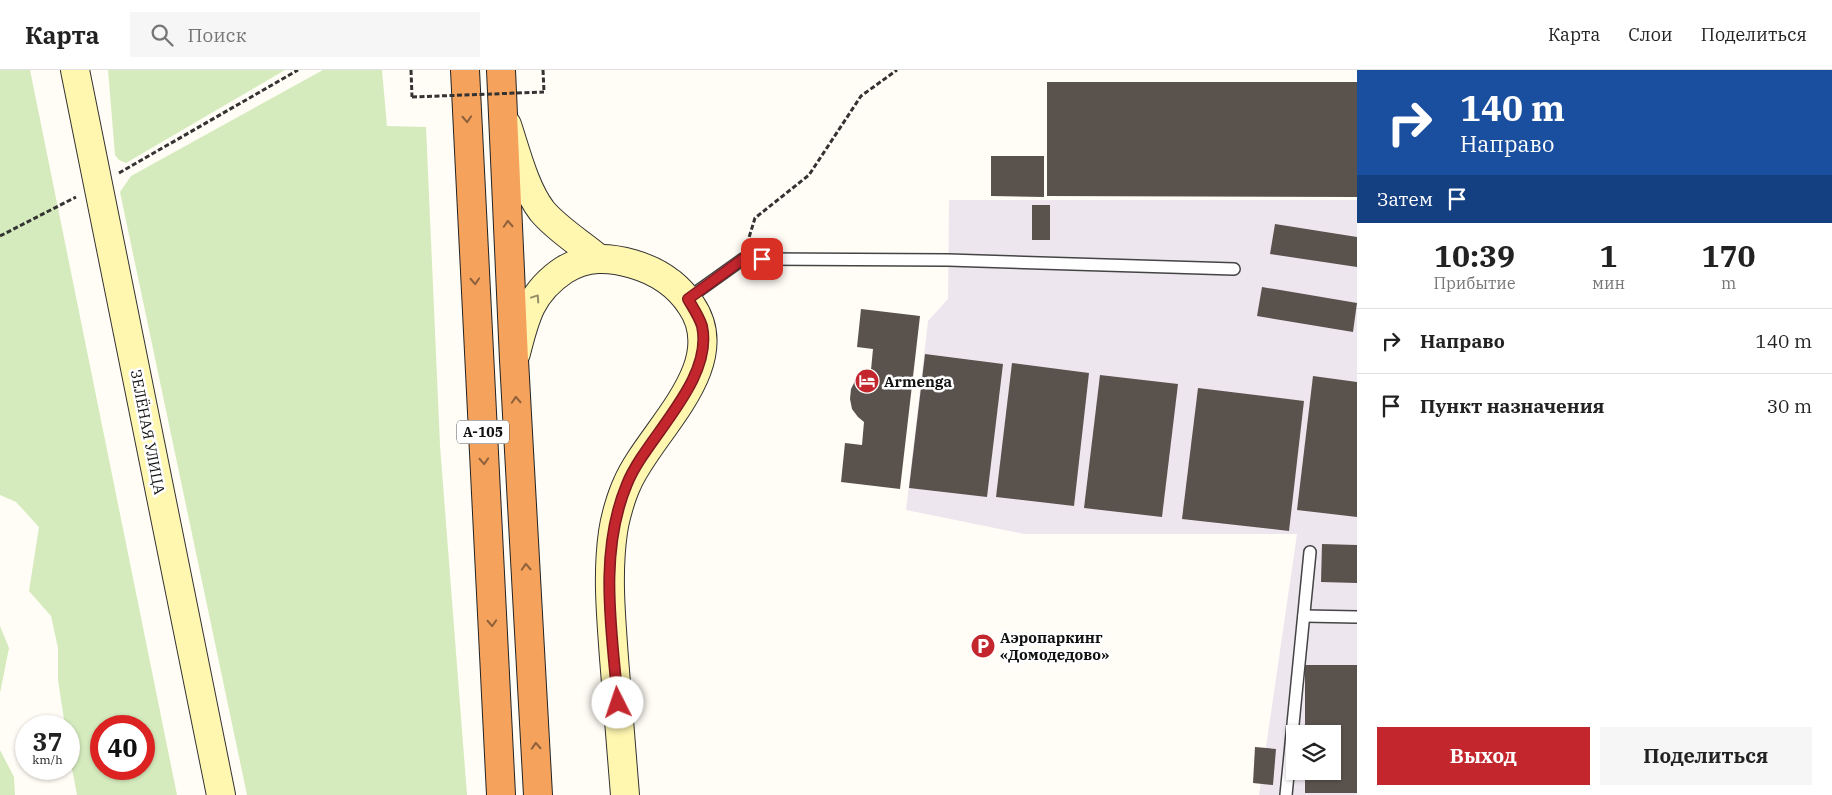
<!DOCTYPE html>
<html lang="ru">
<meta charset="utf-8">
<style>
:root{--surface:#fff;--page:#f6f6f6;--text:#222;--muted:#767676;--line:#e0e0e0;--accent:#c4262e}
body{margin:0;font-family:"IBM Plex Serif",serif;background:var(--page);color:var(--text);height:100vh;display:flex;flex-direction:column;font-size:19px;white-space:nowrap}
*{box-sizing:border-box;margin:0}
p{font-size:16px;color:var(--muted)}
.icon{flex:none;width:28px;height:28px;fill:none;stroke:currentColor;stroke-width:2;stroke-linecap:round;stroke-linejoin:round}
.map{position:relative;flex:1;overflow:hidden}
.side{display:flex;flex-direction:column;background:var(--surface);width:475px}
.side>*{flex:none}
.top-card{background:#1a4fa0;color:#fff;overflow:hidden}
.controls{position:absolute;left:1286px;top:655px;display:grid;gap:10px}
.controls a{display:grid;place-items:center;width:55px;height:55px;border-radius:0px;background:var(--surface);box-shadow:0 1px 4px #0004;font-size:25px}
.speed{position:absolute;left:15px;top:645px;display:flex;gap:10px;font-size:25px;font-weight:700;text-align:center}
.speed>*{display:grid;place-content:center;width:65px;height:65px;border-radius:50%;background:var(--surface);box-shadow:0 1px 4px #0004;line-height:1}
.speed small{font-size:12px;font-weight:400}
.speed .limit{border:8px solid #d22;background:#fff;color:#111}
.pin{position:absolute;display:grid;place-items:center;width:42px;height:42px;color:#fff;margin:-21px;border-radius:10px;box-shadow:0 2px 8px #0006}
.me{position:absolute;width:55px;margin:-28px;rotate:356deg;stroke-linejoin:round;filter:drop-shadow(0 0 4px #0008)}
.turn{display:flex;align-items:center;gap:18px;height:105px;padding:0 20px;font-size:22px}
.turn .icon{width:65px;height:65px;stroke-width:2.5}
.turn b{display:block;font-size:35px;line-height:42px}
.then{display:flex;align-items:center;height:48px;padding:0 20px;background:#0003;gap:10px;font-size:19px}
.eta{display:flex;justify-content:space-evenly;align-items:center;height:85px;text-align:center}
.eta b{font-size:30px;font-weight:700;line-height:35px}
.cta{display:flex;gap:10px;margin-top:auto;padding:10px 20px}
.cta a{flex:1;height:58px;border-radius:0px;background:var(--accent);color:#fff;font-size:20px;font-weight:700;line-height:58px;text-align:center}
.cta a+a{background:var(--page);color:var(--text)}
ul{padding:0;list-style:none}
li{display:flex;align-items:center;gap:15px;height:65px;padding:0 20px;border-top:1px solid var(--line)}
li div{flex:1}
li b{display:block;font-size:19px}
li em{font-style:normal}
header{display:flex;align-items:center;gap:30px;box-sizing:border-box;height:70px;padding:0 25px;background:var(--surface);border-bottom:1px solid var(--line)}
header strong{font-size:24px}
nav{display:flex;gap:28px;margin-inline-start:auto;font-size:18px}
.search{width:350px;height:45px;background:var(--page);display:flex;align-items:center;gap:12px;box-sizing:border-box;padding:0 18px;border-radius:0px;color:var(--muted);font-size:19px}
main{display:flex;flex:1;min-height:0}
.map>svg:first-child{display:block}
.industrial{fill:#eee6ef;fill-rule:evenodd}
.green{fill:#d5ebbd;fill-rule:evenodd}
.building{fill:#5a524d}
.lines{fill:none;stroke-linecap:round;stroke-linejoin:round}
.lane-casing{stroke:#444;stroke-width:14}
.secondary-casing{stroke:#333;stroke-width:30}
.highway-casing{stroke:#222;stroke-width:30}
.path{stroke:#333;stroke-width:3;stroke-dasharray:5 2.5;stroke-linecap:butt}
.lane{stroke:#fff;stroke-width:11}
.secondary{stroke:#fff6b0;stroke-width:28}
.highway{stroke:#f5a25d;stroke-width:28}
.path-bridge{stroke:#333;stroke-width:3;stroke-dasharray:5 2.5;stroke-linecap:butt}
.oneway{stroke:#8e613b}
.oneway2{stroke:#948f68}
.route-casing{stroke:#7f191e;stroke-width:12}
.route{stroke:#c4262e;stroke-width:9}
.labels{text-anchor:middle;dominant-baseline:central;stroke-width:5;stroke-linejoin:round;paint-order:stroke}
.shield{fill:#fff;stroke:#585858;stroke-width:1}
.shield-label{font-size:14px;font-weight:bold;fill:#111}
.poi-label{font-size:15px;font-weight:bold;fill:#111;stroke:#fff;text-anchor:start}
.street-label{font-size:15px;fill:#111;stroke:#fff}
</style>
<header>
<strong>Карта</strong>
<div class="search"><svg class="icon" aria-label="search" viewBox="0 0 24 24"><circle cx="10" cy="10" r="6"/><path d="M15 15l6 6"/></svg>Поиск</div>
<nav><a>Карта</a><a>Слои</a><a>Поделиться</a></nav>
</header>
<main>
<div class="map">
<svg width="1357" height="725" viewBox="0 0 1357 725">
<rect width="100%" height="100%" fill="#fffdf5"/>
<path class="industrial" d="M949,130h408v595h-98l38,-261h-273l-118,-24 22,-189 20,-22zM1295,664h37v37h-37z"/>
<g class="green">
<path d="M0,0h30l147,725h-100l-8,-42v-27h-4l-7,-46v-32l-7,-32 -22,-25 10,-64 -23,-25 -16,-7zM144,656v43h-43v-43z"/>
<path d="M108,0h177l-159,93 -7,-3 -4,-5z"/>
<path d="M323,0h59l5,56 39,1 14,318 27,350h-220l-127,-603 11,-16z"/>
<path d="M0,556l9,22 -9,45z"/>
<path d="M0,680l14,27 1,18h-15z"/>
</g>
<g class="building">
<path d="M1047,12h310v115l-310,-1z"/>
<path d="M991,86h53v41l-53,-1z"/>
<rect x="1032" y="135" width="18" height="35"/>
<path d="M1275,154l82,13v30l-87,-13z"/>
<path d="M1262,217l95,16 -4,29 -96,-16z"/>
<path d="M861,239l59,7 -20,173 -59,-7 4,-39 17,2 2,-23 -6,-5 -6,-8 -2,-10 1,-10 4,-8 7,-7 9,-4 2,-21 -16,-2z"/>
<path d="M925,284l78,10 -16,133 -78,-9z"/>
<path d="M1012,293l77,10 -15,133 -78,-9z"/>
<path d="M1100,305l78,9 -16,133 -78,-9z"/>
<path d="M1313,306l44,6v135l-60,-7z"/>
<path d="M1198,318l106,13 -15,130 -107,-12z"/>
<path d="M1322,474l35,1v38l-36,-1z"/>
<path d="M1305,595h52v128h-52v-22h27v-37h-27z"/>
<path d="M1255,677l21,2 -3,36 -20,-2z"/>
</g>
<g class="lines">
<defs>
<g id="lane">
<path d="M687,229l56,-40 205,1 286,9"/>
<path d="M1304,546l53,1"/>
<path d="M1286,725l24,-243"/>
</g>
<g id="secondary">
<path d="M75,0l146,725"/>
<path d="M507,55c9,27 18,64 35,86 15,18 38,32 56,47"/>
<path d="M516,283c9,-36 15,-61 48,-83 23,-14 44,-13 69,-6 24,7 45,21 58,41 42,61 -42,127 -64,179 -6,13 -12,34 -14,48 -6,42 -2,84 1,126 4,46 7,91 11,137"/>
</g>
<g id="highway">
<path d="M465,0l36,725"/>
<path d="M501,0l13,290 24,435"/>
</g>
</defs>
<use href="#lane" class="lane-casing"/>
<use href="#secondary" class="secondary-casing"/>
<use href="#highway" class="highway-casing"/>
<g class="path">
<path d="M411,0l1,27"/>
<path d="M543,0l1,22"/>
<path d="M119,103l179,-103"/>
<path d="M0,166l76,-39"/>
<path d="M747,174l8,-26 54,-43 52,-79 36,-26"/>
</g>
<use href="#lane" class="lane"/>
<use href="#secondary" class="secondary"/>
<use href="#highway" class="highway"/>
<path class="path-bridge" d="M412,27l132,-5"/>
</g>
<defs><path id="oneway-chevron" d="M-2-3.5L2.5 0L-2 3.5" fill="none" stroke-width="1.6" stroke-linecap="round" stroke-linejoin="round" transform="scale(1.25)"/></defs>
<g class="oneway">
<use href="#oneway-chevron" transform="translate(467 49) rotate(87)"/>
<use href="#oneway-chevron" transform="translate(508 154) rotate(-93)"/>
<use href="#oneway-chevron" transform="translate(475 211) rotate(87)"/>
<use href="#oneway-chevron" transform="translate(516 330) rotate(-93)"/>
<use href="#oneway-chevron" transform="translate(484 391) rotate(87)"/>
<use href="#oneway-chevron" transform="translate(526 497) rotate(-93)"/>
<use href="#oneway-chevron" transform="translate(492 553) rotate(87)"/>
<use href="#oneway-chevron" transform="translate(536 676) rotate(-93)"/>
</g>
<use class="oneway2" href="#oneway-chevron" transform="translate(536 228) rotate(-56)"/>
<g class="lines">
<defs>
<path id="route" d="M618,633c-6,-71 -20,-150 9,-219 19,-47 87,-103 75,-158 -3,-10 -9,-18 -14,-27l55,-40h19"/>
</defs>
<use href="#route" class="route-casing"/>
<use href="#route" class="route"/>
</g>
<defs>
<symbol id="hotel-disc" viewBox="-11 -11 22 22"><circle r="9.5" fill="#c4262e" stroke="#fff"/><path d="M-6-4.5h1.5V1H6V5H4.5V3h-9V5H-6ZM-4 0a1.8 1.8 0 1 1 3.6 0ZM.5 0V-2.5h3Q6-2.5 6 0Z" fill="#fff"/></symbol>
<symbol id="parking-disc" viewBox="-11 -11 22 22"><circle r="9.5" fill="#c4262e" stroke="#fff"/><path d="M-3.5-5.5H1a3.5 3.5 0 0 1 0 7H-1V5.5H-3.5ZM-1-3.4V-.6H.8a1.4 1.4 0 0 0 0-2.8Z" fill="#fff"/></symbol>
</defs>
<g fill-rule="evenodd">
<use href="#hotel-disc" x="853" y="297" width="28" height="28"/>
<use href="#parking-disc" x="969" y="562" width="28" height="28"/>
</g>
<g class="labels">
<rect class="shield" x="457" y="350.5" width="52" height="23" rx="4"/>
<g class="shield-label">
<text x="483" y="362">А-105</text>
</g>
<g class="poi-label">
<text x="884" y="311">Armenga</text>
<text x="1000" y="567">Аэропаркинг<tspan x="1000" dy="17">«Домодедово»</tspan></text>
</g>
<g class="street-label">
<text transform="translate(148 362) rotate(79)">ЗЕЛЁНАЯ УЛИЦА</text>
</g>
</g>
</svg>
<div class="controls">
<a><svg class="icon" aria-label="layers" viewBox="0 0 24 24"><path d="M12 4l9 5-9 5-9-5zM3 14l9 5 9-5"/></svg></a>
</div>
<div class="speed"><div>37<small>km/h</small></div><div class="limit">40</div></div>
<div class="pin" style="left:762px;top:189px;background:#d93025"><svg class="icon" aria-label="arrive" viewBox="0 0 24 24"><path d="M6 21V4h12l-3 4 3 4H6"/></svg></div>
<svg class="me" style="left:618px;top:633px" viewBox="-20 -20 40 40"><circle r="19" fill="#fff"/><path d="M0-13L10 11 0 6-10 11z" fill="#c4262e"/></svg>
</div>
<section class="side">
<div class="top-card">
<div class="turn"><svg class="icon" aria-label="right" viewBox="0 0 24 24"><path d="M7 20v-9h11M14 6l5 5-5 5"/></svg><div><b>140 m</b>Направо</div></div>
<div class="then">Затем<svg class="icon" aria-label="arrive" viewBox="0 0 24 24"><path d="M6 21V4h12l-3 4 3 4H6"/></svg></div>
</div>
<div class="eta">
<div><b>10:39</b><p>Прибытие</p></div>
<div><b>1</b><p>мин</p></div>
<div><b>170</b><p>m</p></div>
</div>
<ul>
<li><svg class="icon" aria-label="right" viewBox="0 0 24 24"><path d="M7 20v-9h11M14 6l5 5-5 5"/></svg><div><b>Направо</b></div><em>140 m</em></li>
<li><svg class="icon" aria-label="arrive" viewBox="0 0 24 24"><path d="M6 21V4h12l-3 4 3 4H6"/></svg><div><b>Пункт назначения</b></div><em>30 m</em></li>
</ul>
<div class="cta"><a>Выход</a><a>Поделиться</a></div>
</section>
</main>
